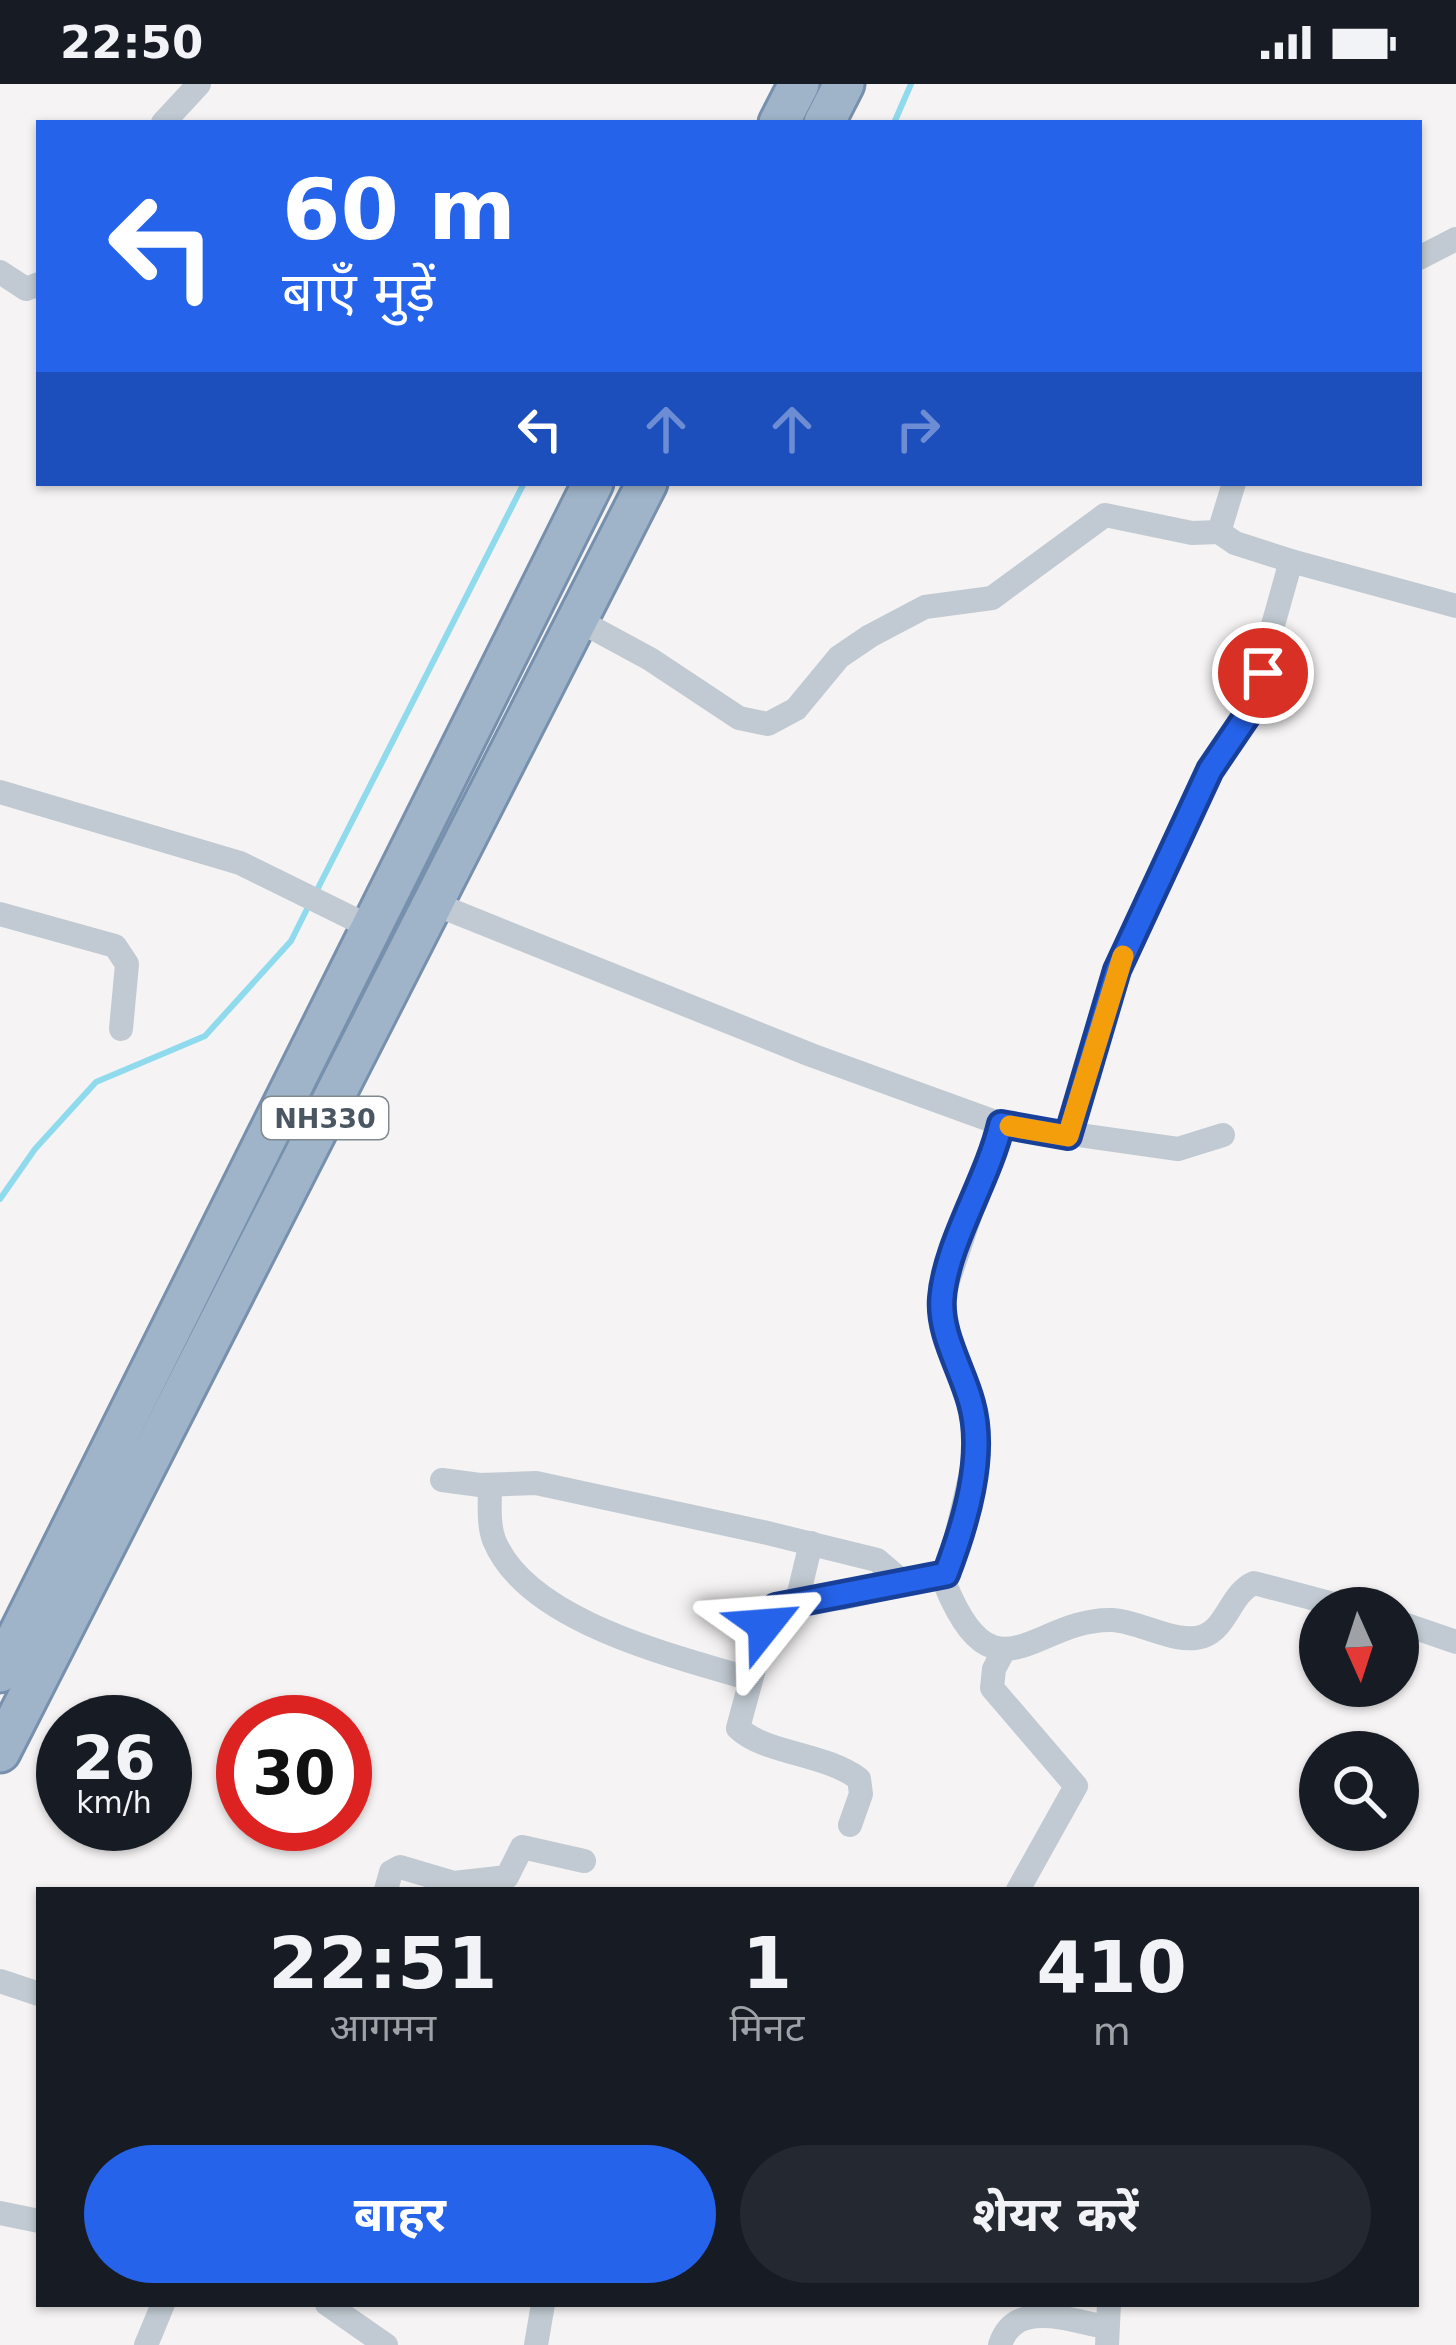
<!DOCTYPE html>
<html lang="hi">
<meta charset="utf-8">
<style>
:root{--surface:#171b24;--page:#242831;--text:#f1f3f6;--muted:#9ea1a6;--accent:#2563eb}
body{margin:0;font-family:"DejaVu Sans","Noto Sans Devanagari",sans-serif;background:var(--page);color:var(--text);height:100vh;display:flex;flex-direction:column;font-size:45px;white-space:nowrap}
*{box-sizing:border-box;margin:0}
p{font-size:39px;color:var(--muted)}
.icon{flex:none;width:66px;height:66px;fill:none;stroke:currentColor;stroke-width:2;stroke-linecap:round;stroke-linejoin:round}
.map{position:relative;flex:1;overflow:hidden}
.side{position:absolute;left:36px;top:1803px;width:1383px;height:420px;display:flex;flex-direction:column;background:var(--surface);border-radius:0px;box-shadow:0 3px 9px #0004}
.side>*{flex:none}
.top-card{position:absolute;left:36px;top:36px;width:1386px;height:366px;border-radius:0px;box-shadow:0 3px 9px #0004;background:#2563eb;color:#fff;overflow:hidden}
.needle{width:78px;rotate:177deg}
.buttons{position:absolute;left:1299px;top:1503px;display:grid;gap:24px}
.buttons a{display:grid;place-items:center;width:120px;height:120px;border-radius:50%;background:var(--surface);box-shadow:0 3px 9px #0004;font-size:60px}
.speed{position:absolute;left:36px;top:1611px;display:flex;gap:24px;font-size:60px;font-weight:700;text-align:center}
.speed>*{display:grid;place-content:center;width:156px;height:156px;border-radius:50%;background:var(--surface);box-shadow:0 3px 9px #0004;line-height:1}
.speed small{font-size:30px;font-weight:400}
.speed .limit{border:18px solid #d22;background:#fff;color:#111}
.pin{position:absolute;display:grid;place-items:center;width:102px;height:102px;color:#fff;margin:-51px;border:6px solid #fff;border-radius:50%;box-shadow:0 3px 12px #0007}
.me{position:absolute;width:132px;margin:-66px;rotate:62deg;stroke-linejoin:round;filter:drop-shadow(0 0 9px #0008)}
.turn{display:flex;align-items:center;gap:42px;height:252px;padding:0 48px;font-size:54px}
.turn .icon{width:156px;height:156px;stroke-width:2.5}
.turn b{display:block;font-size:84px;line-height:102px}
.lanes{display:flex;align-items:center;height:114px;padding:0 48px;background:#0003;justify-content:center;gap:60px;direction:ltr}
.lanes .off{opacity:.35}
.eta{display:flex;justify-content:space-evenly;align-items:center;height:204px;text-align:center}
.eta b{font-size:72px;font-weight:700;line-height:84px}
.primary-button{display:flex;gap:24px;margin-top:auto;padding:24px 48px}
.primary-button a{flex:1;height:138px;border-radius:72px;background:var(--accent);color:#fff;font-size:48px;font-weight:700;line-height:138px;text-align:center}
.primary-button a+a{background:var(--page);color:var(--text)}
.status{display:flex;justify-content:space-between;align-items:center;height:84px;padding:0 60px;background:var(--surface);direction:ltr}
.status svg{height:33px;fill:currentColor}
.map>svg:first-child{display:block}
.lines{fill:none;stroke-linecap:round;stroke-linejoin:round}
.stream{stroke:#90daee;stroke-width:6}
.trunk-casing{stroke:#7690ad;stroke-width:45}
.minor{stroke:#c1cad2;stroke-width:24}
.trunk{stroke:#9fb4c9;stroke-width:39}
.route-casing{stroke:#184099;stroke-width:30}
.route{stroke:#2563eb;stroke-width:21}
.slow{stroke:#f59e0b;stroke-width:21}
.labels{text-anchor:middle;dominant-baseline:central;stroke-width:9;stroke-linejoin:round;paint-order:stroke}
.shield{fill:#fff;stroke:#808990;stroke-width:3}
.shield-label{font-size:27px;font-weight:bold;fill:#4a5661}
</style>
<div class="status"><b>22:50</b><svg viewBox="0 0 49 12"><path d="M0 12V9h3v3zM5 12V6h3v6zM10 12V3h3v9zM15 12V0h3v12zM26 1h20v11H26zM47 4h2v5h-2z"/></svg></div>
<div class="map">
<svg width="1456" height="2261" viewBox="0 0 1456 2261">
<rect width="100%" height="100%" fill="#f5f3f3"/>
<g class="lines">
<g class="stream">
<path d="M894,39l17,-39"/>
<path d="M316,808l208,-409"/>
<path d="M0,1115l35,-50 61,-67 109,-46 86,-95 19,-38"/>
</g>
<defs>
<g id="trunk">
<path d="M779,39l20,-39"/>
<path d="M824,39l20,-39"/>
<path d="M0,1588l593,-1189"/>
<path d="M0,1668l647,-1269"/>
</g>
</defs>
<use href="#trunk" class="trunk-casing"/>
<g class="minor">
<path d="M163,39l36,-39"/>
<path d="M1419,174l37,-19"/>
<path d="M0,188l26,17 13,-5"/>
<path d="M1234,399l-15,49 16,11 56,18"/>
<path d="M578,536l72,39 89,59 29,6 28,-15 43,-52 31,-21 55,-29 67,-9 113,-83 87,18 27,-1"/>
<path d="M0,708l240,71 130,64"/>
<path d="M435,820l376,151 190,69 177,25 45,-14"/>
<path d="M0,830l115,32 12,18 -6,65"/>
<path d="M1001,1040l-59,175 4,34 27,75 3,44 -31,132c50,122 90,34 167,36 28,1 65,26 92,16 23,-9 27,-43 50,-53l95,25"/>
<path d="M1068,1052l49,-166 94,-200 37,-56 43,-153 165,45"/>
<path d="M442,1396l38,5 56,-2 227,49 114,28 27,23"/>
<path d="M490,1401c0,18 -2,39 4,55 33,82 181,116 256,139"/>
<path d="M811,1459l-14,58 -28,13 -31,114c27,26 87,25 121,51l2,15 -11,31"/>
<path d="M797,1517l46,-3 103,-24"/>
<path d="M1398,1538l58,20"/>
<path d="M1004,1566l-10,19 -2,19 84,98 -58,104"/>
<path d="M386,1806l5,-18 9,-5 54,16 53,-6 15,-30 62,14"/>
<path d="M0,1897l39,13"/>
<path d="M0,2129l39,8"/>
<path d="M327,2220l59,41"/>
<path d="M146,2261l17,-41"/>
<path d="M536,2261l7,-41"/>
<path d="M1000,2261c15,-47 71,-24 106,-18"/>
<path d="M1107,2261l2,-41"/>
</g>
<use href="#trunk" class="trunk"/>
</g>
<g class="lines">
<defs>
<path id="route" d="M765,1541l11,-18 170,-33c19,-50 40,-118 25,-171 -9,-34 -32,-69 -29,-105 4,-54 46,-118 59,-174l67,12 49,-166 93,-200 38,-56 15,-41"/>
</defs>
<use href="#route" class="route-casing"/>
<use href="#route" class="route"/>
<path class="slow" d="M1010,1042l58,10 55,-180"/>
</g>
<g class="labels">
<rect class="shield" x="262" y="1013" width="126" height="42" rx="9"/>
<g class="shield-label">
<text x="325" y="1034">NH330</text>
</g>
</g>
</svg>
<div class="buttons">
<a><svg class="needle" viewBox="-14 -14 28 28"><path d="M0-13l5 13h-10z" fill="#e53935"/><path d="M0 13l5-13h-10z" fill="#9ea1a6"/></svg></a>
<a><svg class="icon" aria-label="search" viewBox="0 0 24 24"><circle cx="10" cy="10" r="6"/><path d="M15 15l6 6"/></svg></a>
</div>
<div class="speed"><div>26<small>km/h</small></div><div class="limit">30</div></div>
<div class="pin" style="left:1263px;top:589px;background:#d93025"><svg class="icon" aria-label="arrive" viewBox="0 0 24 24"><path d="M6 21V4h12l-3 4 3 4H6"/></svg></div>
<svg class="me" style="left:765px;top:1541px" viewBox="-20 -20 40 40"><path d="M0-17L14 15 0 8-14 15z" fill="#2563eb" stroke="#fff" stroke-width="4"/></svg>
<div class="top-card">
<div class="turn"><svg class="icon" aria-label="left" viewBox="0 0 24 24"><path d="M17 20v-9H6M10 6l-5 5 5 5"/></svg><div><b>60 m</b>बाएँ मुड़ें</div></div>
<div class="lanes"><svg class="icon" aria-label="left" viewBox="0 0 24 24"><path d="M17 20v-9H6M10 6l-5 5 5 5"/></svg><svg class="icon off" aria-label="ahead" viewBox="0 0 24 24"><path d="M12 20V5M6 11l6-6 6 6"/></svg><svg class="icon off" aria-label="ahead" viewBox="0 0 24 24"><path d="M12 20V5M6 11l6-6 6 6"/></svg><svg class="icon off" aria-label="right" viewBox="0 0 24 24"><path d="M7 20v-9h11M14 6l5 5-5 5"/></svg></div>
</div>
<section class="side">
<div class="eta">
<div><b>22:51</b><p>आगमन</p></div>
<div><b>1</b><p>मिनट</p></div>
<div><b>410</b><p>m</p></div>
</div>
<div class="primary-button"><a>बाहर</a><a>शेयर करें</a></div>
</section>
</div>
